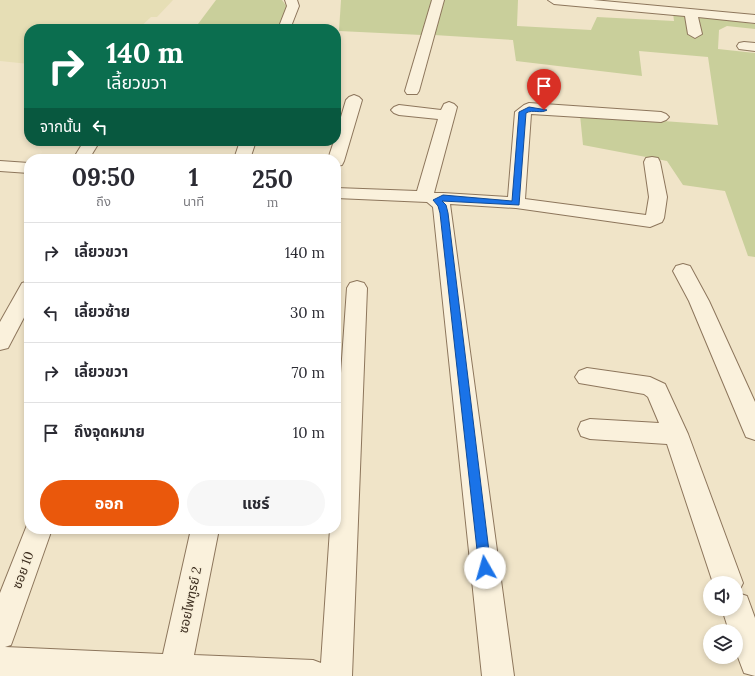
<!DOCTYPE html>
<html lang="th">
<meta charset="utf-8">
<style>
:root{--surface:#fff;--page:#f7f7f7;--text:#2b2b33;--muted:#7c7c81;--line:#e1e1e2;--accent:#ea580c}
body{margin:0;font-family:Lora,"Noto Sans Thai",serif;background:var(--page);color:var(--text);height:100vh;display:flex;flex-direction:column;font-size:15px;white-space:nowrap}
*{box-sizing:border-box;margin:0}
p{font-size:13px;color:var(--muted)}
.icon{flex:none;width:22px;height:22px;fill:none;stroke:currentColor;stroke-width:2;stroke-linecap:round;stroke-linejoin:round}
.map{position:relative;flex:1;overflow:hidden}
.drawer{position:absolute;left:24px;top:154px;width:317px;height:380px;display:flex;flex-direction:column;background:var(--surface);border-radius:16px;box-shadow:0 2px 6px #0003}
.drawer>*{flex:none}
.top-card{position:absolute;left:24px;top:24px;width:317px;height:122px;border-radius:16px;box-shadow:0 2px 6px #0003;background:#0b6e4f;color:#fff;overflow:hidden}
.controls{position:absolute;left:703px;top:576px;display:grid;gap:8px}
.controls a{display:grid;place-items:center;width:40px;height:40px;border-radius:50%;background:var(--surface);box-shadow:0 2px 6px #0003;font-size:20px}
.pin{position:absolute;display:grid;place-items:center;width:34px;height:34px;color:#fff;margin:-41px -17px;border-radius:50% 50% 50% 0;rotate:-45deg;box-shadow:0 0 4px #0007}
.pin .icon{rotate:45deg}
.me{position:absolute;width:44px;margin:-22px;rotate:353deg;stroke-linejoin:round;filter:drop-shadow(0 0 3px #0008)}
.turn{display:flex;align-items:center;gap:14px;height:84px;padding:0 16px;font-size:18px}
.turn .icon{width:52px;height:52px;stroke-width:2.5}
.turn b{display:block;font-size:28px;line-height:34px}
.then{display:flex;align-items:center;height:38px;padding:0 16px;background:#0003;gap:8px;font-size:15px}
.eta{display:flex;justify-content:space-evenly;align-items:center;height:68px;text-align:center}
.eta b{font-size:24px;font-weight:700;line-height:28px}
.cta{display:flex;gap:8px;margin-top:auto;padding:8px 16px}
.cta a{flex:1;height:46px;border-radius:24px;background:var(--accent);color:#fff;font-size:16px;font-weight:700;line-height:46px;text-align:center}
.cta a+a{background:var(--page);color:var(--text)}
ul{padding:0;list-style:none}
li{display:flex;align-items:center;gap:12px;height:60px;padding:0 16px;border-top:1px solid var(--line)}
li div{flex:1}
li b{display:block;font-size:15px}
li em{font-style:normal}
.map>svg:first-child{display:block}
.farmland{fill:#e6deb5}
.green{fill:#c9cf9b}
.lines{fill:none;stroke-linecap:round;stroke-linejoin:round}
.minor-casing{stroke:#8d765c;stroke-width:2}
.minor{fill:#faf1dc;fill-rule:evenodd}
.route{fill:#1a73e8;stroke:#114b97}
.labels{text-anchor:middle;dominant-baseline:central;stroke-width:3;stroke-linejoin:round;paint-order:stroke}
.near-street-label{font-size:13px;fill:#3d2e20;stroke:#f7eed8}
</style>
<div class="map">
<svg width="755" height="676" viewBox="0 0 755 676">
<rect width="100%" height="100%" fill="#f0e4c8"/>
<path class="farmland" d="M0,0h173l-16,17h-6l-13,12h-109v35l-29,-3z"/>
<g class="green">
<path d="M216,0h66l5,7 -4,14 -7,8 -78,-5z"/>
<path d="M341,0h93l-12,35 -83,-4z"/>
<path d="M444,0h74l-1,26 74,4 6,-13 77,4 -1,-8 82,11v5l-28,-3 -8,4 -1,19 37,4v204l-7,-1 -23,-65 -42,-6 -16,-24 -84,-16 -3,-30 138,10 -10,-68 -69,-6 3,25 -126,-15 -3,-21 -79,-5 7,-32z"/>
</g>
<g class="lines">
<defs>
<g id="minor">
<path d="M285,0h12l2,6 -9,23h-12l9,-23z"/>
<path d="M432,0h12l-25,91 -2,3h-10l-2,-3z"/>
<path d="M548,0h45l162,15v8l-57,-6 4,17 -7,4 -7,-4 -3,-18 -131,-12z"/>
<path d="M744,42l11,1v8l-16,-2 -2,-3 2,-3z"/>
<path d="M354,95l5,2 3,3 -18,61 -2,4 -6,1v-7h-8l6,-18h2v-7l10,-34 3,-3z"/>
<path d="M449,102l5,2 3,3 -23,86h9l65,4 7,-85 9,-7 5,-2 132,9 5,2 3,3 -3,3 -5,2 -130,-8 -6,85 121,16 3,-18 -5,-35 2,-4 6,-1 6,1 2,4 7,35 -3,21 -2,4 -12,5 -134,-19 -66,-4 64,472h-32l-49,-469 -6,-5 -91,-4v-10l81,3 21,-72 -39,-4 -5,-2 -3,-3 3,-3 5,-2 42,5 3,-6z"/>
<path d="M84,141h16l-11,18h-16z"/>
<path d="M240,141h16l-6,18h-16z"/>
<path d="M0,161l29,2v10l-29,-2z"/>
<path d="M683,264l7,2 19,35 46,101v38l-9,-3 -3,-7 -54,-129 -16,-30 3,-5z"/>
<path d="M29,281v27l-21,40 -8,2v-28l22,-39z"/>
<path d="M357,281l7,2 3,5 -15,388h-352v-83l29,-73v9h23l-37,105 -4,11 -6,2 158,7 28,-125h28l-25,126 119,5 8,3 9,-134h6v-85l11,-156 3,-5z"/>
<path d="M587,368l63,9 15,7 23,50 55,149 -5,10 9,3 8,22v58l-11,-3 -8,-21v-21h-7l-7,-22h14v-26h-23l-46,-139 -77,-5 -9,-3 -3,-7 3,-7 9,-3 69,4 -11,-26 -4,-3 -65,-11 -4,-6 4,-6z"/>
</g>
</defs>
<use href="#minor" class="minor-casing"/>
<use href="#minor" class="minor"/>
</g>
<path class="route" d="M529,107l18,3c-6,4 -14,-1 -21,3l-7,92 -77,-4 4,4 2,8 43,355 -1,4 -5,2 -4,-2 -2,-4 -39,-355 -2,-7 -5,-6 10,-5 69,6 7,-89z"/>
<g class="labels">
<g class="near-street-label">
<text transform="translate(23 570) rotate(-70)">ซอย 10</text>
<text transform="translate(190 600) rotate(-78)">ซอยไพฑูรย์ 2</text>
</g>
</g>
</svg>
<div class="controls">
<a><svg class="icon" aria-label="sound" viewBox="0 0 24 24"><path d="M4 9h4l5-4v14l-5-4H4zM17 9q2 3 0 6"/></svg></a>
<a><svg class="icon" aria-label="layers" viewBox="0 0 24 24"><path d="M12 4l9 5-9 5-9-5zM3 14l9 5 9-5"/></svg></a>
</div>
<div class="pin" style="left:544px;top:110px;background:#d93025"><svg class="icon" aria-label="arrive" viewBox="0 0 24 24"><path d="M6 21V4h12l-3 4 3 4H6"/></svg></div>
<svg class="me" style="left:485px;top:568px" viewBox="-20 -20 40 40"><circle r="19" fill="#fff"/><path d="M0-13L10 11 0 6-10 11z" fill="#1a73e8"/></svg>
<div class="top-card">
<div class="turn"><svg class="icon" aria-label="right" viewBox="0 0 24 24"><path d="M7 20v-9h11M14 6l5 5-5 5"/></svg><div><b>140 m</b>เลี้ยวขวา</div></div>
<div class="then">จากนั้น<svg class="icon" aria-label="left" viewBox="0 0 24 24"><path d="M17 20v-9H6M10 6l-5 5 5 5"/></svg></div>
</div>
<section class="drawer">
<div class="eta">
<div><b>09:50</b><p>ถึง</p></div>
<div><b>1</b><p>นาที</p></div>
<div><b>250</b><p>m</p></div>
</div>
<ul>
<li><svg class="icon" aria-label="right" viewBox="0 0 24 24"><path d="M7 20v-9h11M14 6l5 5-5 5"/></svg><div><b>เลี้ยวขวา</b></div><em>140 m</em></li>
<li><svg class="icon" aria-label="left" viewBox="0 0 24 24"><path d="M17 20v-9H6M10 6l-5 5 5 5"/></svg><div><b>เลี้ยวซ้าย</b></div><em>30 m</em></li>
<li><svg class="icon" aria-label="right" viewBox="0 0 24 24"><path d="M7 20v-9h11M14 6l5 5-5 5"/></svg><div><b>เลี้ยวขวา</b></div><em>70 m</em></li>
<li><svg class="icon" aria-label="arrive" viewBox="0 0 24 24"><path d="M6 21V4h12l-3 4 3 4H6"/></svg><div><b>ถึงจุดหมาย</b></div><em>10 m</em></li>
</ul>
<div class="cta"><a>ออก</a><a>แชร์</a></div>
</section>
</div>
